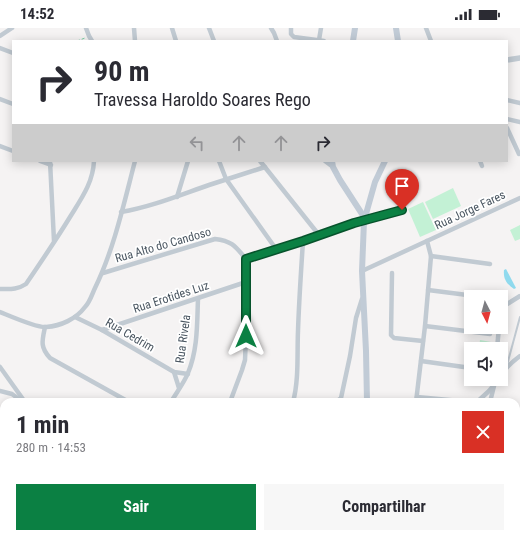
<!DOCTYPE html>
<html lang="pt">
<meta charset="utf-8">
<style>
:root{--surface:#fff;--page:#f7f7f7;--text:#2b2b33;--muted:#7c7c81;--accent:#0b8043}
body{margin:0;font-family:"Roboto Condensed",sans-serif;background:var(--page);color:var(--text);height:100vh;display:flex;flex-direction:column;font-size:15px;white-space:nowrap}
*{box-sizing:border-box;margin:0}
p{font-size:13px;color:var(--muted)}
.icon{flex:none;width:22px;height:22px;fill:none;stroke:currentColor;stroke-width:2;stroke-linecap:round;stroke-linejoin:round}
.map{position:relative;flex:1;overflow:hidden}
.drawer{position:absolute;left:0px;top:370px;width:520px;height:140px;display:flex;flex-direction:column;background:var(--surface);border-radius:12px 12px 0 0;box-shadow:0 2px 10px #0003}
.drawer>*{flex:none}
.hud{position:absolute;left:12px;top:12px;width:496px;height:122px;border-radius:0px;box-shadow:0 2px 10px #0003;background:#fff;color:var(--text);overflow:hidden}
.needle{width:26px;rotate:174deg}
.buttons{position:absolute;left:464px;top:262px;display:grid;gap:8px}
.buttons a{display:grid;place-items:center;width:44px;height:44px;border-radius:0px;background:var(--surface);box-shadow:0 2px 10px #0003;font-size:20px}
.pin{position:absolute;display:grid;place-items:center;width:34px;height:34px;color:#fff;margin:-41px -17px;border-radius:50% 50% 50% 0;rotate:-45deg;box-shadow:0 0 4px #0007}
.pin .icon{rotate:45deg}
.me{position:absolute;width:44px;margin:-22px;rotate:0deg;stroke-linejoin:round;filter:drop-shadow(0 0 3px #0008)}
.turn{display:flex;align-items:center;gap:14px;height:84px;padding:0 16px;font-size:18px}
.turn .icon{width:52px;height:52px;stroke-width:2.5}
.turn b{display:block;font-size:28px;line-height:34px}
.lanes{display:flex;align-items:center;height:38px;padding:0 16px;background:#0003;justify-content:center;gap:20px;direction:ltr}
.lanes .off{opacity:.35}
.round{display:grid;place-items:center;flex:none;width:42px;height:42px;border-radius:0px;background:var(--page)}
.headline{display:flex;align-items:center;justify-content:space-between;height:68px;padding:0 16px}
h1{font-size:24px;font-weight:700;line-height:30px}
.cta{display:flex;gap:8px;margin-top:auto;padding:8px 16px}
.cta a{flex:1;height:46px;border-radius:0px;background:var(--accent);color:#fff;font-size:16px;font-weight:700;line-height:46px;text-align:center}
.cta a+a{background:var(--page);color:var(--text)}
.status{display:flex;justify-content:space-between;align-items:center;height:28px;padding:0 20px;background:var(--surface);direction:ltr}
.status svg{height:11px;fill:currentColor}
.map>svg:first-child{display:block}
.green{fill:#c3f1d5}
.water{fill:#90daee}
.lines{fill:none;stroke-linecap:round;stroke-linejoin:round}
.path{stroke:#7ad0a6;stroke-width:1;stroke-dasharray:3 2;stroke-linecap:butt}
.service{stroke:#c1cad2;stroke-width:2}
.minor{stroke:#c1cad2;stroke-width:4.5}
.tertiary{stroke:#c1cad2;stroke-width:5.5}
.secondary{stroke:#c1cbd6;stroke-width:6}
.route-casing{stroke:#07532c;stroke-width:10}
.route{stroke:#0b8043;stroke-width:7}
.labels{text-anchor:middle;dominant-baseline:central;stroke-width:3.5;stroke-linejoin:round;paint-order:stroke}
.street-label{font-size:12px;fill:#4a5661;stroke:#fff}
</style>
<div class="status"><b>14:52</b><svg viewBox="0 0 49 12"><path d="M0 12V9h3v3zM5 12V6h3v6zM10 12V3h3v9zM15 12V0h3v12zM26 1h20v11H26zM47 4h2v5h-2z"/></svg></div>
<div class="map">
<svg width="520" height="510" viewBox="0 0 520 510">
<rect width="100%" height="100%" fill="#f5f3f3"/>
<g class="green">
<path d="M453,160l8,18 -28,13 -8,-17z"/>
<path d="M423,174l13,28 -16,7 -12,-28z"/>
<path d="M520,197v14l-5,2 -5,-11z"/>
<path d="M480,312l11,2 -1,7h-11z"/>
</g>
<path class="water" d="M506,241l10,19 -2,1c-7,-5 -11,-10 -10,-19z"/>
<g class="lines">
<g class="path">
<path d="M77,13l8,-3"/>
<path d="M516,462l4,-2"/>
</g>
<path class="service" d="M507,337l13,-48"/>
<g class="minor">
<path d="M86,0l3,8 3,5"/>
<path d="M134,0l1,13"/>
<path d="M172,0l4,13"/>
<path d="M209,0l5,13"/>
<path d="M271,0l3,5 3,8"/>
<path d="M291,0v6l3,3 30,4"/>
<path d="M426,0l5,13"/>
<path d="M0,8l12,-8"/>
<path d="M319,12l2,-12"/>
<path d="M0,20l13,5"/>
<path d="M0,71l13,5"/>
<path d="M507,72l13,3"/>
<path d="M507,91l13,3"/>
<path d="M507,100l12,26"/>
<path d="M0,118l13,5"/>
<path d="M40,133l11,4"/>
<path d="M50,133l4,80"/>
<path d="M219,133l7,18 50,70"/>
<path d="M260,133l59,74"/>
<path d="M325,133l8,6"/>
<path d="M480,133l2,5"/>
<path d="M177,169l11,-36"/>
<path d="M121,184c30,-5 59,-17 88,-27 19,-6 37,-12 56,-18"/>
<path d="M431,228l59,8"/>
<path d="M246,231l57,-18 51,-18 48,-13"/>
<path d="M362,243l158,-73"/>
<path d="M103,245l112,-34c17,2 20,7 31,20"/>
<path d="M392,245l-1,62 3,3 29,3"/>
<path d="M0,261c10,0 17,1 26,-5 15,-22 30,-44 44,-67 11,-18 23,-34 24,-56"/>
<path d="M428,262l55,7"/>
<path d="M0,284c10,4 37,16 46,15 15,-1 30,-8 39,-20 5,-5 7,-13 10,-19 19,-39 29,-85 40,-127"/>
<path d="M501,285l3,-7 16,-10"/>
<path d="M75,289l27,13 72,42 14,2"/>
<path d="M425,298l65,8"/>
<path d="M45,299c-3,14 -5,20 5,31l79,44"/>
<path d="M102,302l144,-48"/>
<path d="M497,321l2,-22"/>
<path d="M421,333l50,7"/>
<path d="M0,339l25,35"/>
<path d="M174,344l5,16"/>
<path d="M501,347c5,-8 11,-13 19,-19"/>
<path d="M0,363l12,3 11,8"/>
<path d="M417,369l43,4"/>
<path d="M171,374c5,-9 13,-19 17,-29 10,-24 9,-50 10,-74"/>
<path d="M230,374l12,-32 3,-10 1,-24v-77"/>
<path d="M293,374c6,-22 4,-48 5,-71 1,-30 3,-60 5,-90"/>
<path d="M336,374l5,-4 9,-42 6,-38 6,-19"/>
<path d="M416,374l9,-76 6,-70 -4,-15"/>
<path d="M477,374l12,-11 10,-12"/>
<path d="M490,374l4,-16 1,-7"/>
<path d="M0,431l4,7"/>
<path d="M53,506l3,4"/>
<path d="M133,506l3,4"/>
<path d="M161,506l8,4"/>
<path d="M234,506l1,4"/>
<path d="M501,506l5,4"/>
<path d="M268,510l3,-4"/>
<path d="M394,510l2,-4"/>
<path d="M403,510l1,-4"/>
<path d="M457,510l1,-4"/>
</g>
<path class="tertiary" d="M507,32l13,-2"/>
<g class="secondary">
<path d="M396,0l2,13"/>
<path d="M353,13l2,-13"/>
<path d="M332,133l1,6 7,13 24,37"/>
<path d="M367,374l-1,-51 -4,-80 2,-50 11,-39 10,-21"/>
<path d="M336,510l2,-4"/>
</g>
</g>
<g class="lines">
<defs>
<path id="route" d="M246,308v-77l57,-18 51,-18 48,-13"/>
</defs>
<use href="#route" class="route-casing"/>
<use href="#route" class="route"/>
</g>
<g class="labels">
<g class="street-label">
<text transform="translate(470 182) rotate(-25)">Rua Jorge Fares</text>
<text transform="translate(163 217) rotate(-16)">Rua Alto do Candoso</text>
<text transform="translate(171 269) rotate(-18)">Rua Erotides Luz</text>
<text transform="translate(130 307) rotate(30)">Rua Cedrim</text>
<text transform="translate(183 311) rotate(-82)">Rua Rivela</text>
</g>
</g>
</svg>
<div class="buttons">
<a><svg class="needle" viewBox="-14 -14 28 28"><path d="M0-13l5 13h-10z" fill="#e53935"/><path d="M0 13l5-13h-10z" fill="#7c7c81"/></svg></a>
<a><svg class="icon" aria-label="sound" viewBox="0 0 24 24"><path d="M4 9h4l5-4v14l-5-4H4zM17 9q2 3 0 6"/></svg></a>
</div>
<div class="pin" style="left:402px;top:182px;background:#d93025"><svg class="icon" aria-label="arrive" viewBox="0 0 24 24"><path d="M6 21V4h12l-3 4 3 4H6"/></svg></div>
<svg class="me" style="left:246px;top:308px" viewBox="-20 -20 40 40"><path d="M0-17L14 15 0 8-14 15z" fill="#0b8043" stroke="#fff" stroke-width="4"/></svg>
<div class="hud">
<div class="turn"><svg class="icon" aria-label="right" viewBox="0 0 24 24"><path d="M7 20v-9h11M14 6l5 5-5 5"/></svg><div><b>90 m</b>Travessa Haroldo Soares Rego</div></div>
<div class="lanes"><svg class="icon off" aria-label="left" viewBox="0 0 24 24"><path d="M17 20v-9H6M10 6l-5 5 5 5"/></svg><svg class="icon off" aria-label="ahead" viewBox="0 0 24 24"><path d="M12 20V5M6 11l6-6 6 6"/></svg><svg class="icon off" aria-label="ahead" viewBox="0 0 24 24"><path d="M12 20V5M6 11l6-6 6 6"/></svg><svg class="icon" aria-label="right" viewBox="0 0 24 24"><path d="M7 20v-9h11M14 6l5 5-5 5"/></svg></div>
</div>
<section class="drawer">
<div class="headline"><div><h1>1 min</h1><p>280 m · 14:53</p></div><a class="round" style="background:#d93025;color:#fff"><svg class="icon" aria-label="close" viewBox="0 0 24 24"><path d="M6 6l12 12M18 6L6 18"/></svg></a></div>
<div class="cta"><a>Sair</a><a>Compartilhar</a></div>
</section>
</div>
